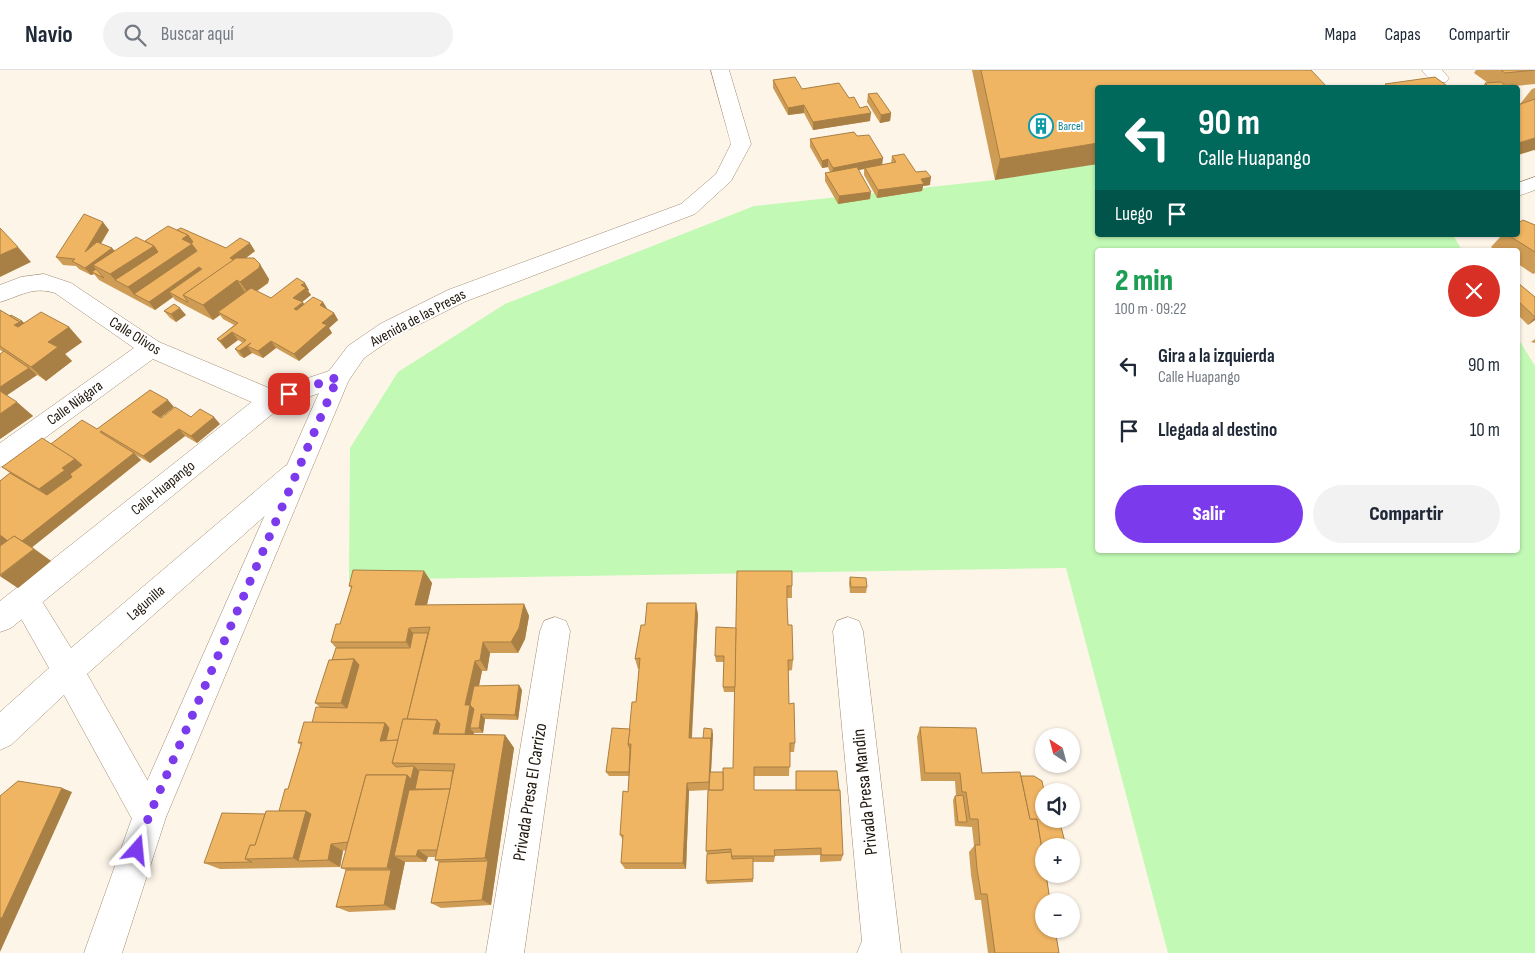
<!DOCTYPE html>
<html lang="es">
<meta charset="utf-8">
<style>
:root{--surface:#fff;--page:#f2f2f3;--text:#1f2937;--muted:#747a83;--line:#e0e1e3;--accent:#7c3aed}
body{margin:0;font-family:"Sofia Sans Condensed",sans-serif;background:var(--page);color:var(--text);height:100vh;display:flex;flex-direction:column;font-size:19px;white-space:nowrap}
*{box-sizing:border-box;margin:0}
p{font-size:16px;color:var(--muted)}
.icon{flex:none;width:28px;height:28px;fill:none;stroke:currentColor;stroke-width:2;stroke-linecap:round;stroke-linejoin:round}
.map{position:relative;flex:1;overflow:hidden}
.details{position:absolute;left:1095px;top:178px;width:425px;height:305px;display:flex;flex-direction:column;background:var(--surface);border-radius:5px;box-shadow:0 1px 4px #0004}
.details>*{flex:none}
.banner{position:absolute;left:1095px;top:15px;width:425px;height:152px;border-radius:5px;box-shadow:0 1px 4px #0004;background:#00695c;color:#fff;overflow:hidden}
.needle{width:32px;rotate:324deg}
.fabs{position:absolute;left:1035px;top:658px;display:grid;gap:10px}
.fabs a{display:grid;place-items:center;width:45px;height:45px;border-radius:50%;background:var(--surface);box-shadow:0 1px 4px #0004;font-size:25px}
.pin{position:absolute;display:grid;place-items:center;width:42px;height:42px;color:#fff;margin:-21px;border-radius:10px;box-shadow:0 2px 8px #0006}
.me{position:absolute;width:55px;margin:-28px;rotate:18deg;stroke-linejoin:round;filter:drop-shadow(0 0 4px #0008)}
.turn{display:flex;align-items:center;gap:18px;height:105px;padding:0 20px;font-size:22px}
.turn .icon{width:65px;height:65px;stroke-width:2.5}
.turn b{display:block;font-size:35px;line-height:42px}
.then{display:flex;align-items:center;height:48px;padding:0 20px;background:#0003;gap:10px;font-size:19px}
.round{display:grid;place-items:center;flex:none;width:52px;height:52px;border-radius:26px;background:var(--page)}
.overview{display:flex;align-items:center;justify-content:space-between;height:85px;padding:0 20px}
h1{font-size:30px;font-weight:800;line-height:38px;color:#1e9e55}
.primary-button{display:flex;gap:10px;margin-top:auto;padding:10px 20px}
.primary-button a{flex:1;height:58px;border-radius:30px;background:var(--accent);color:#fff;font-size:20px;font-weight:800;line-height:58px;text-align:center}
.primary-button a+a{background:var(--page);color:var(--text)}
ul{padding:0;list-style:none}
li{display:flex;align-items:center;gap:15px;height:65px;padding:0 20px}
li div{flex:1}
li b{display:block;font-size:19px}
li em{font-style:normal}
header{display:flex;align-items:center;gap:30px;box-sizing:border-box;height:70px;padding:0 25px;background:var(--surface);border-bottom:1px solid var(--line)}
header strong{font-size:24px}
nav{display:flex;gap:28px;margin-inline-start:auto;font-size:18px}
.search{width:350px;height:45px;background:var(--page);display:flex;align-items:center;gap:12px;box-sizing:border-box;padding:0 18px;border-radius:28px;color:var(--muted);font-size:19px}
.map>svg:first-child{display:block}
.green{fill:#c2f9b5}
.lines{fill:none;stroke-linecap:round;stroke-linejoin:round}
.minor-casing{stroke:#a08b70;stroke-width:1}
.tertiary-casing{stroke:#a08b70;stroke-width:1}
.secondary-casing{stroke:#a08b70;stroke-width:1}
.minor{fill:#fff;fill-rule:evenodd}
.tertiary{fill:#fff;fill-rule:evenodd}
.secondary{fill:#fff;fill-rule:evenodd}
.wall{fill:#ce9c55}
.shaded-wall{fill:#a87f45}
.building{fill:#f0b563;stroke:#a87f45}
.route{stroke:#7c3aed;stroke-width:9;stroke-dasharray:0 16.2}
.labels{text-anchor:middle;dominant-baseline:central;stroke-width:4;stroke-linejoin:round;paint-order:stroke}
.far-culture-label{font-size:12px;fill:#0d838f;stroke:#fff;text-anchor:start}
.street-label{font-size:15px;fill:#1f170d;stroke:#fff}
.near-street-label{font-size:18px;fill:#1f170d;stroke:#fff}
</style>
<header>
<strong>Navio</strong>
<div class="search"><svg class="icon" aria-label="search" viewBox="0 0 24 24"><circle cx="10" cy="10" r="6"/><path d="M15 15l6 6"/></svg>Buscar aquí</div>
<nav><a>Mapa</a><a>Capas</a><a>Compartir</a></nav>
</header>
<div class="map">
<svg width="1535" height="883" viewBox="0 0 1535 883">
<rect width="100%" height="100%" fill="#fef5e9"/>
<path class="green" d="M1097,93l1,72h355l9,15h-364v300h420v-212l17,28v587h-367l-102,-385 -717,12 1,-132 48,-76 107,-68 249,-98 241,-26z"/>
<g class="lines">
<defs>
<g id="minor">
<path d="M1422,0h20l7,8 -3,4c-11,3 -18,-3 -24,-12z"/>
<path d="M1535,107v13l-17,6v-13z"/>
<path d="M44,204l27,9 88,59 122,51 4,7 -4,7 -9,2 -9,-2 -110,-48 -144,105 -9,3v-24l134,-95 -79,-55c-23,-7 -34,3 -55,9v-17l21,-8z"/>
<path d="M294,393l9,3 4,8 -4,8 -216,192 74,130 5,12 -5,12 -12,5 -12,-5 -73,-133 -53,50 -11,5v-38l49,-44 -39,-69 5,-9 10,-4 10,4 36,58 214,-182z"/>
<path d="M555,547l11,4 4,10 -46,322h-38l54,-322 4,-10z"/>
<path d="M848,547l11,4 4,10 38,322h-44l5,-12 -29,-310 4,-10z"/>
</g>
<path id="tertiary" d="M338,298l9,3 3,6 -184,440 -44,136h-38l53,-149 189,-427 3,-6z"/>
<path id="secondary" d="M711,0h18l22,74 -20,37 -36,33 -231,88 -68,34 -32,22 -17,25 -66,24 -270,221 -11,4v-31l263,-208 66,-22 19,-25 32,-22 68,-34 233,-86 35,-30 15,-30z"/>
</defs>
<use href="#minor" class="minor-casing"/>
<use href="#tertiary" class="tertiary-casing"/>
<use href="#secondary" class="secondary-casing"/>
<use href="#minor" class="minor"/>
<use href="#tertiary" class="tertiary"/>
<use href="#secondary" class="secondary"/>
</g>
<g class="wall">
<path d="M972,0h339l-316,110z"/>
<path d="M1476,0h59v14l-20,2 2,2h-35l3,-5h3l-14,-10z"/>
<path d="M773,10l29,9 47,9 11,10 10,13 -57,9 -9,-17 -16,2 -15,-27z"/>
<path d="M1535,18v63l-1,-1 -14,-46 12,-15z"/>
<path d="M868,24l23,19 -1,8 -10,2 -13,-21z"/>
<path d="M857,66l25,29 9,-2 1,-7 24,16 14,13 -7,1 -1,5 -45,7 -13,-23v-6l-6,1 12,29 -32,5 -13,-23v-8l5,-1 -2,-5 -6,1 -12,-21v-8z"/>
<path d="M1535,155v48l-2,1 -15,-10v-14h-23l-4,-3 11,-12h16z"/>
<path d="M109,160l-8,14 11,4 3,3 30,-10 32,-11 49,18 29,3 -9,7 23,21 -1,4 -11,8 14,7 38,-8 -1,1 3,4 -9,7 2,2 19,-2 4,7 7,4 4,7 -9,8 3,5 -33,28 -23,-13 -13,10 -11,-5 -8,5 -4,-2 -5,-7 8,-6 -5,-3 -12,9 -3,-3 -6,-7 17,-14 -11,-6 -3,-4 -7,5 -38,-20 -2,-3 -18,13 -56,-30 -5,-6 -3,1 -12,-6 -3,-3 -13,-1 -7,-8z"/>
<path d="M1518,213l17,14v23l-7,5 -10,-10z"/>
<path d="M0,240l10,6 12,5 2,2 45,4 13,15 -17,12 7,7 -26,20 -10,-7 1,1 -31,20 27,21 -33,23 3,-87 -3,-2z"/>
<path d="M164,241l22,4 -10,7 -6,-4z"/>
<path d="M1535,269v4l-4,-1z"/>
<path d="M174,337l-14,11 31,-1 29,7 -23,19 -12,-7 -35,27 -16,-9 7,6 -109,87 19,14 -33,27 -18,-12v-95l10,-8 -8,-6 49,-23 46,-15z"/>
<path d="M424,501l8,12 -5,22 97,-1 5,12 -4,23 -7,14h-28l-3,18h-5l-3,15 40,-1 3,5 -4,30 -33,-1 -2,14h-9v1l31,1 9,13 -23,157 -50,3 -10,-5 8,-41 -4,-2 1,-3h-8l-2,5h-21l-10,48 -46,2 -13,-5 10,-37 -5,-2 5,-18 -3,1 -3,16 -120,2 -16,-6 61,-49 14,-3 9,-22 13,-44 -3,-2 23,-35 -6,-5 17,-43 4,-12 -5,-6 9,-18 11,-36 -2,-2z"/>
<path d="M737,501l55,15v12h-5l1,27 5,35 -1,10 -4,1 1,33 6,39 -1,9h-4l-1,24h-35v14h42v-19l47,84 -2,6 -21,1v-7l-45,1 -1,6h-21v20l-46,2 -1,-3 1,-27 -1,-3 2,-61 -19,1 -3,78h-61l-4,-6 2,-23 -3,-5 8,-43 1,-16h-20l-3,-4 24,-43 6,-27 3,-33h-1l-3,-10 10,-34 51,-22 2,12 -6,123h11l10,-4 -2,38h12l10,-4 2,-76h-11l-1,-5 1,-25h-8l-1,-6 21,-28z"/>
<path d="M850,507l17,10 -1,6h-16l-1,-10z"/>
<path d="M920,657l62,46 39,3 23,70v28h7l-2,1h-3l13,78h-71l-7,-53h-6l-4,-25 -2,-23 5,-6 -2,-19 -17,-1 -2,-26 2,-4h1l-1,-15h-34l-4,-44z"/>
</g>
<g class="shaded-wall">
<path d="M804,35v8l-16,2v-7z"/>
<path d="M871,43l-1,8 -57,9v-8z"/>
<path d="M891,43l-1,8 -10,2 1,-8z"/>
<path d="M1535,68v11l-1,1 -16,5v-12z"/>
<path d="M1098,73v21l-103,16 5,-21z"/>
<path d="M883,88l-1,8 -17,2 -1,1 -32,6 1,-7z"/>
<path d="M828,89v8l-6,1v-7z"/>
<path d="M931,107l-1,8 -7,1 -1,5 -45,7 1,-8 43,-11z"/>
<path d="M871,122l-1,7 -32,5 1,-8z"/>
<path d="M103,152l6,8 -18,29 -6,-7z"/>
<path d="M188,165l10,15 4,9 -68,35 6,8 -12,-15 -13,-7 -5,-6 58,-37 14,2z"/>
<path d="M250,173l5,8 -20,15 -5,-8z"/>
<path d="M18,177l13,15 -31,15v-22z"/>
<path d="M112,178l6,7 -25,10 4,6 -5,1 2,2 -3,1 -6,-7z"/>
<path d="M260,194l9,15 -1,4 -18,13 -10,-14z"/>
<path d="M199,197l5,7 -35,18 4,5 -18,13 -6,-8z"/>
<path d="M237,210l10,15 -29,17 2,3 -7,5 -10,-15z"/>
<path d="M305,213l4,7 -1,1 3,4 -13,10 -5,-7 8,-13z"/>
<path d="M303,232l4,8 -8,7 -5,-8z"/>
<path d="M323,232l5,8 -8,-5z"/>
<path d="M180,238l6,7 -10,7 -5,-8z"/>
<path d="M334,243l4,7 -9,8 3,5 -33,28 -5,-7 28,-31z"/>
<path d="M1535,247v3l-7,5z"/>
<path d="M22,251l7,7 -4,6 -11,-9z"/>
<path d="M69,257l13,15 -17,12 7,7 -26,20 -15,-14 17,-25z"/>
<path d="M232,262l6,8 -12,9 -6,-8z"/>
<path d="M271,271l5,7 -13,10 -5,-7z"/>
<path d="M247,276l5,7 -8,5 -5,-7z"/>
<path d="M29,298l8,7 -34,23 -3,-3v-8z"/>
<path d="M168,330l6,7 -16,12 -6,-7z"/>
<path d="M17,332l16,14 -33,23v-25z"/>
<path d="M214,347l6,7 -23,19 -6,-7z"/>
<path d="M179,359l6,7 -35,27 -7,-7z"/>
<path d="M134,383l7,7 -141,113v-39z"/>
<path d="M75,389l15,13 -35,30 -16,-13 23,-21z"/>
<path d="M34,479l17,12 -33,27 -18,-12z"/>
<path d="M424,501l8,12 -8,34 -9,-12z"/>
<path d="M696,533l2,12 -7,132 -2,-9z"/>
<path d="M524,534l5,12 -4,23 -7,14 -7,-11z"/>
<path d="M409,558l9,11 -4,14 -8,-11z"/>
<path d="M483,572l7,11 -3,18 -7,-11z"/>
<path d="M354,589l11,11 -13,43 -11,-10z"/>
<path d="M475,591l7,10 -12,57 4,5 -2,14 -8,-9 1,-33z"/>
<path d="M519,615l3,5 -4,30 -3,-5z"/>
<path d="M481,644l4,5 -2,14 -4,-5z"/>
<path d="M437,650l12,13 -16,1z"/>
<path d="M385,653l10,10 -10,12 -5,-4z"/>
<path d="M712,659l1,5 -3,56 -1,-8 2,-44z"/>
<path d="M505,665l9,13 -23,157 -9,-5 6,-39 -3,-3z"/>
<path d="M414,696l10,9 -3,12 -10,-8z"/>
<path d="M407,705l14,12 -27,69 11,6 -10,48 -11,-5 7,-35 -4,-2z"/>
<path d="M687,713l2,8 -3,78 -3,-6z"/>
<path d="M62,718l10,4 -72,160v-34z"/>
<path d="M306,741l18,11 -26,39 -5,-3z"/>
<path d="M331,774l12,7 -3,16 -12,-7z"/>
<path d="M418,780l10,7 -2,5 -10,-6z"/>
</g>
<g class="building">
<path d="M981,0h330l17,18h-230v55l-98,16z"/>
<path d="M1501,0h34l-30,3z"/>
<path d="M795,7l7,12 37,-6 10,15 5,-1 6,11 7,-2 4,7 -58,9 -9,-17 -16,3 -15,-28z"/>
<path d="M1435,7l15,11h-61l-4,-4z"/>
<path d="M1501,12l5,4 8,-1 3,3h-27l-5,-5z"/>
<path d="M877,23l14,20 -10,2 -13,-21z"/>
<path d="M1535,29v39l-17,5v-38z"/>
<path d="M854,62l3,4 12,-1 14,23 -50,10 -5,-9 -6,2 -12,-22z"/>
<path d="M904,84l12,18 10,-1 5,6 -10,2 3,5 -46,6 -13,-22 31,-6 -4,-6z"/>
<path d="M857,97l14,25 -32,4 -14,-23z"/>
<path d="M84,144l19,8 -18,30 12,-10 15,6 -27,20 -13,-7 3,-2 -19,-2z"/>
<path d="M1523,150l12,5v27l-27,-17h10v-12z"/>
<path d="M168,156l20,9 -6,4 10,5 -64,43 -13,-7 43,-28 -4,-6 -9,-5z"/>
<path d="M0,158l18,19 -18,8z"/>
<path d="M181,158l45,20 14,-10 10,5 -20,15 4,2 -51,35 5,7h-1l-18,-10 33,-23 -3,-2 -50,35 -15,-8 63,-43 -6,-8 2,-1 -5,-7 -11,-5z"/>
<path d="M136,167l18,9 -44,28 -17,-9z"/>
<path d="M236,188h18l6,6 -1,4 -19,14 -3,-2 -34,25 -20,-10z"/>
<path d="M96,199l8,9 -12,-6z"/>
<path d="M297,208l8,5 -4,2 5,3 -13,10 10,4 -9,7 3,1 16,-13 10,5 -3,3 14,8 -12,10 5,2 -33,29 -23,-13 -13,10 -11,-5 4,-3 -12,8 -4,-2 11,-9 -14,-8 -12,9 -3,-2 21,-16 -20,-11 33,-24 20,10z"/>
<path d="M1518,213l17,14v20l-17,-16z"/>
<path d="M174,234l6,4 -9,6 -7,-3z"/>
<path d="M0,240l20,12 -6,3 4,2 23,-15 28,15 -21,15 10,5 -27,20 -31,-21z"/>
<path d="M11,245l11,6 -2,1 -10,-6z"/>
<path d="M4,281l25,17 -29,19v-33z"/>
<path d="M150,320l18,10 -16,12 9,6 14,-11 16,10 9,-8 14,8 -23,19 -12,-7 -36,27 -42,-25 -1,1 34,21 -112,88 -8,-5 -6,5 -8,-6v-54l10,-8 37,22 25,-18 -2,-3 12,-9 -7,-6 -24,-15 31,-24 15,9z"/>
<path d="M0,321l17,11 -17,12z"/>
<path d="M42,368l33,21 -13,9 3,2 -26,19 -37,-22z"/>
<path d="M14,466l20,13 -34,26v-29z"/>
<path d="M353,500l71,1 -9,34 109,-1 -5,24 -8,14h-28l-3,18 -5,1 -10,44h5l-5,29h-27l2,-10 -3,-4 -30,-1 23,-92 -21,1 -3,14h-75l5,-18h4l12,-38h-3z"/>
<path d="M737,501h55v15h-5v19l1,20h4l1,35h-5l1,44 5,-1 1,40h-5v24h-36v23h86l3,65h-22v-7l-47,2 1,6h-44v-7l-25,2 2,-61h15v-22h10z"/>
<path d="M850,507l16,1 1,9h-16z"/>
<path d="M647,533h49l-7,135h22l-2,44 -22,1 -4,80h-62l2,-28h-3l3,-44 5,1 3,-48h-3l4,-42h4l4,-44 -5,1 6,-34h4z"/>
<path d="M716,557l20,1 -1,59h-12l1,-31h-9z"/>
<path d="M413,563h15l-21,86h-4l-5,21 -12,1 3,-13 -4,-5h-73l4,-16 31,1 12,-43 -5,-6 -22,1 4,-12h74z"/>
<path d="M354,589l-13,44h-26l14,-43z"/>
<path d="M519,615l-4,30 -34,-1 -2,14h-9l4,-19 -4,-4 4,-19z"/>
<path d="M403,649l34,1 -4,14 72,1 -20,123 -50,2 20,-96 -63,-1z"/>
<path d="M304,652l81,1 -5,18 18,-1 -6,23 4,4 18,-1 -3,13 -4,-4h-41l-18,67 -17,2 -3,16 -30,1 13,-47 -5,-3h-27l6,-22h3l14,-47 -4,1z"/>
<path d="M920,657l56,1 6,45 38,-1 10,47h7l7,42v13h2l4,27h-6v28h11l4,24h-64l-8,-59h-6l-4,-25 -2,-24h5l-2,-26h-8l-4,-27h-4l-2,-19h-35z"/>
<path d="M612,658l18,1 -2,15 2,5 -1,23h-23z"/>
<path d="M704,658l8,1 -1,13v-4h-8z"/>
<path d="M419,700l34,1 -3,18h-35z"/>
<path d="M796,701h41l2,19h-43z"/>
<path d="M710,702h13v18h-14z"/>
<path d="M366,705h41l-20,93h-46z"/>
<path d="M1021,706h13l8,5 2,10v28h5l1,5 10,-1 6,23h-22v15l-7,-42h-7z"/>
<path d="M18,711l44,7 -60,130h-2v-122z"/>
<path d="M450,719l-13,61h-19l-2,6h-22l15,-66z"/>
<path d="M963,725l4,27h-9l-3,-26z"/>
<path d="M266,741h40l-13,47 -48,1 5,-14h5z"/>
<path d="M222,743l43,1 -10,31h-5l-5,14 7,3 -48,1z"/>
<path d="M731,782l1,7 21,-1v21l-47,2 1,-27z"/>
<path d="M488,791l-6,39 -51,3 8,-41z"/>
<path d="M346,800h45l-7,35 -48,2z"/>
</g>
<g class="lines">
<path class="route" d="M137,780l12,-34 189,-439 -49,17"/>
</g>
<defs>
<symbol id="building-ring" viewBox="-11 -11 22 22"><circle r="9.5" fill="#fff" stroke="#0f9aa8" stroke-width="1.5"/><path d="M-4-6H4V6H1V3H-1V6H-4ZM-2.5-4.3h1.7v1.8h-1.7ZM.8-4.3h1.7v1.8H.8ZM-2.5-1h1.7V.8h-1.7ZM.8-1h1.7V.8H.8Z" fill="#0f9aa8"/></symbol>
</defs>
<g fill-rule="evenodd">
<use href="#building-ring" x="1027" y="42" width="28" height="28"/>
</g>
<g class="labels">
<g class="far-culture-label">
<text x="1058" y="56">Barcel</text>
</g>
<g class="street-label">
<text transform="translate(418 248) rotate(-28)">Avenida de las Presas</text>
<text transform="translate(135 266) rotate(32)">Calle Olivos</text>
<text transform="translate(75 333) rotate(-36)">Calle Niágara</text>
<text transform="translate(163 418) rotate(-39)">Calle Huapango</text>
<text transform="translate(146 533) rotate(-41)">Lagunilla</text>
</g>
<g class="near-street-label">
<text transform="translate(530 722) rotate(-81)">Privada Presa El Carrizo</text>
<text transform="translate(865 722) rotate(-96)">Privada Presa Mandin</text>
</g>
</g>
</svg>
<div class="fabs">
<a><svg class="needle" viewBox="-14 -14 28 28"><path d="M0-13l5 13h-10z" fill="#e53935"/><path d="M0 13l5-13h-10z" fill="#747a83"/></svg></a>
<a><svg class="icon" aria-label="sound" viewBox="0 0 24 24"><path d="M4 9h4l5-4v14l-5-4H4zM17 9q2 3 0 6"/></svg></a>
<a>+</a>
<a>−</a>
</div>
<div class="pin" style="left:289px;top:324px;background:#d93025"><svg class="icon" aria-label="arrive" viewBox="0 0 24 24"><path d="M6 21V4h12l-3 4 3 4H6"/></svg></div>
<svg class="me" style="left:137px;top:780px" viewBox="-20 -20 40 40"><path d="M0-17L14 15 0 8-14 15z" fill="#7c3aed" stroke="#fff" stroke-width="4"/></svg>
<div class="banner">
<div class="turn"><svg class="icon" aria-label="left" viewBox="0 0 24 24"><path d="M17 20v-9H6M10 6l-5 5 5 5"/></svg><div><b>90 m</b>Calle Huapango</div></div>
<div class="then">Luego<svg class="icon" aria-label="arrive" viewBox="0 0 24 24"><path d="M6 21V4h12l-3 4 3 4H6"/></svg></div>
</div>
<section class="details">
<div class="overview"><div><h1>2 min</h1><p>100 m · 09:22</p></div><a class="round" style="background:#d93025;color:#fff"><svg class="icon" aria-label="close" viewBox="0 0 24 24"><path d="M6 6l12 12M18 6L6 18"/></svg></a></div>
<ul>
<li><svg class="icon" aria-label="left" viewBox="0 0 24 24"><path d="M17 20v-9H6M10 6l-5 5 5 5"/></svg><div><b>Gira a la izquierda</b><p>Calle Huapango</p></div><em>90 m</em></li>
<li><svg class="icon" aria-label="arrive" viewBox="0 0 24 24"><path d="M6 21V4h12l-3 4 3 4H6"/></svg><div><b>Llegada al destino</b></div><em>10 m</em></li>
</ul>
<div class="primary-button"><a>Salir</a><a>Compartir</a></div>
</section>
</div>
